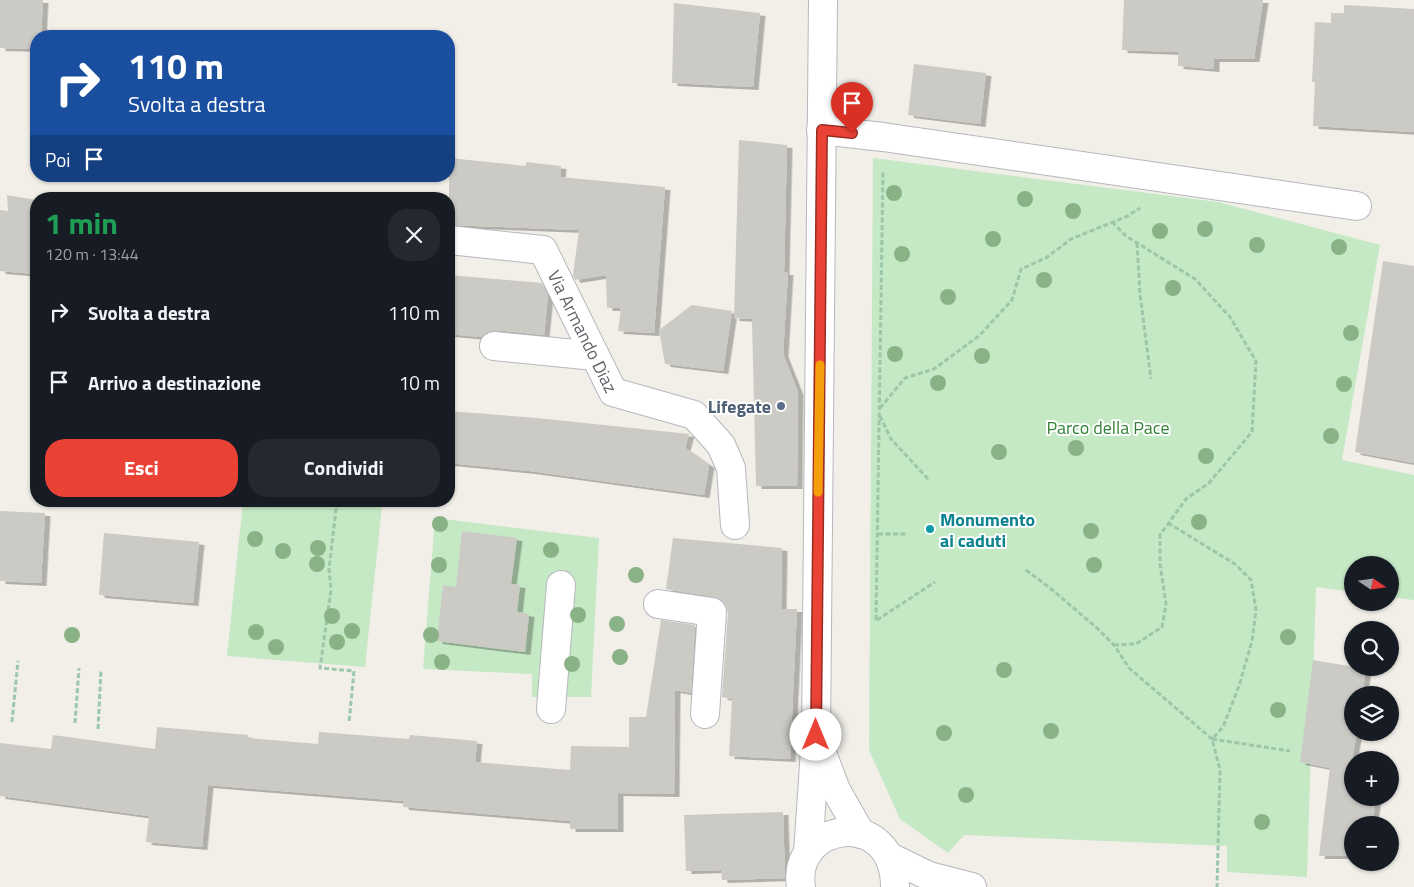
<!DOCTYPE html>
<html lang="it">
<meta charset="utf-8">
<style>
:root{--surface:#171b24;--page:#242831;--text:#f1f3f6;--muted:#9ea1a6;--accent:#ea4335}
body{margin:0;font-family:"Titillium Web",sans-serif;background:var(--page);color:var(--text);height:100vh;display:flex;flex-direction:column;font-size:19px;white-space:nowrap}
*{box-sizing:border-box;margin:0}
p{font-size:16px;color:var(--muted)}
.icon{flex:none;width:28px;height:28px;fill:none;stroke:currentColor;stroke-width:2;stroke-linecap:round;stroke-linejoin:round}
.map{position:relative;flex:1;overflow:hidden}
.sheet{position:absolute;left:30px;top:192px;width:425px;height:315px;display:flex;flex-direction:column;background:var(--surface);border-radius:20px;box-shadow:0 1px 4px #0004}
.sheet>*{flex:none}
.hud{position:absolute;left:30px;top:30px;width:425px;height:152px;border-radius:20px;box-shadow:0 1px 4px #0004;background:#1a4fa0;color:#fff;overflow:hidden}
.needle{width:32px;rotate:103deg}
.buttons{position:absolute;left:1344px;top:556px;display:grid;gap:10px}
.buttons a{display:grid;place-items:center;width:55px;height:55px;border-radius:50%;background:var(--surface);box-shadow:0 1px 4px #0004;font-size:25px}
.pin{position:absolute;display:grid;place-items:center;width:42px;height:42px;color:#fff;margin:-51px -21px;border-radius:50% 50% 50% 0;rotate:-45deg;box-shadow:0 0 5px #0007}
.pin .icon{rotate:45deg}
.me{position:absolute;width:55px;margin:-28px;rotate:0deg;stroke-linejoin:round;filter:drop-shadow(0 0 4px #0008)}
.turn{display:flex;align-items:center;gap:18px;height:105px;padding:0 15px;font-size:22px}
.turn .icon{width:65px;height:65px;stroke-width:2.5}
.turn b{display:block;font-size:35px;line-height:42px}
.then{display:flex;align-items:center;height:48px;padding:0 15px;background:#0003;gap:10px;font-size:19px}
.round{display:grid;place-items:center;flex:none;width:52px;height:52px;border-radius:20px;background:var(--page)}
.head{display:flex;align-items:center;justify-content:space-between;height:85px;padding:0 15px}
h1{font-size:30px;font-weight:700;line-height:38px;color:#1e9e55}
.action{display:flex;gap:10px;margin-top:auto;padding:10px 15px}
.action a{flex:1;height:58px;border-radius:20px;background:var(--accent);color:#fff;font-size:20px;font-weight:700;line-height:58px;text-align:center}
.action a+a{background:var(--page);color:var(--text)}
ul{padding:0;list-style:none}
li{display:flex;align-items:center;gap:15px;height:70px;padding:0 15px}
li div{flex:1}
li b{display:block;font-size:19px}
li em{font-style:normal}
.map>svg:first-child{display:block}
.green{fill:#c5e8c5}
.building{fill:#cccac5;filter:url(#shadow)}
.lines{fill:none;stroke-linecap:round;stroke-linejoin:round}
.minor-casing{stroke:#b5b8bc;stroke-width:30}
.path{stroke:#9cc7a9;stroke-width:3;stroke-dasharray:5 2.5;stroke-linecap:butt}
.minor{stroke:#fff;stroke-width:28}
.tree{fill:#89b387}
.route-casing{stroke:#982c22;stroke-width:12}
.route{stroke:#ea4335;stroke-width:9}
.slow{stroke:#f59e0b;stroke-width:9}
.service-dot{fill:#5c6f8a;stroke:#fff;stroke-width:2}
.culture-dot{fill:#0f9aa8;stroke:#fff;stroke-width:2}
.labels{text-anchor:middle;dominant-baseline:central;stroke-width:4;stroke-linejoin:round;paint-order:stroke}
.street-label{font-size:18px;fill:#5f6368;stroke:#fff}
.service-label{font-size:18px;font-weight:bold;fill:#4e5e75;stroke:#fff;text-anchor:end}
.park-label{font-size:18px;fill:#348238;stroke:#fff}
.culture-label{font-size:18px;font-weight:bold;fill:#0d838f;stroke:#fff;text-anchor:start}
</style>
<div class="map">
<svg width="1414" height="887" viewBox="0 0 1414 887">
<defs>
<filter id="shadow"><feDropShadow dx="5.5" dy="3" stdDeviation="0" flood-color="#0004"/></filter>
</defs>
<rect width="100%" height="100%" fill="#f1efe8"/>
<g class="green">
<path d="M873,158l345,44 162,43 -38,215 72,15v125l-24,-3v-32h-38v27l-36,-5 -9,290 -80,-5v-26l-263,-11 -16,18 -48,-34 -31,-69z"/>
<path d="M243,501h103l36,5 -17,161 -138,-11z"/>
<path d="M435,518l164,20 -8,159h-59v-23l-109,-5z"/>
</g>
<g class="building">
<path d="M0,0h43l-2,36h-5v13l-36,-1z"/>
<path d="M1124,0h139l-9,59h-40v10l-36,-3v-14l-56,-2z"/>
<path d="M674,3l86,10 -7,74 -81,-4z"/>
<path d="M1344,5l70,4v123l-101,-6 2,-44h-3l3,-60 16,1v-10h13z"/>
<path d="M914,64l72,9 -6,51 -72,-9z"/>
<path d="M739,140l48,5 -3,127h4l-5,82 15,38 -1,94h-41l-4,-167 -18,-1z"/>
<path d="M449,158l77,8v-4l35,4 -1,11 105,10 -11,146 -36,-2 3,-23h-14l-1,-33 -31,5 -2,-5 6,-45 -130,-5z"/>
<path d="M7,195l29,5v74l-36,-3v-61l8,1z"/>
<path d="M1383,261l31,5v197l-59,-11z"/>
<path d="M449,275l93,8 6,12 -4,40 -48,-5 -9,2 -6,5 -32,-3z"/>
<path d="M692,305l40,6 -9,60 -58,-7 -6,-34z"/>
<path d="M449,411l88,7 152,16 -4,14 24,17 -5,30 -174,-24 -81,-8z"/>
<path d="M0,511l45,2 -4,70 -41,-2z"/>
<path d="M462,531l55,7 -6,46 9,1 -3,27 12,2 -4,38 -88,-11 6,-56 13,2z"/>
<path d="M104,533l95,9 -6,61 -94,-8z"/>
<path d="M673,538l109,10 -1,61h16l-7,150 -61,-3 3,-57 -10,-2 6,-84 -2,-7 -4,-6 -8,-3 -48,-8z"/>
<path d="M661,620l34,5 -4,68 -16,-3 -1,104 -56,-1v36h-48v-8l-167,-14 1,-6 -196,-16 -6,62 -56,-5 3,-26 -149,-20v-53l51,6 2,-14 102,14 2,-22 91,8v3l70,6 1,-12 90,7 1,-4 67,6 -2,21 95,8 1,-24 58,1v-30h17z"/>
<path d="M1313,660l53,9 -4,26h-10v37h5l-5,28v38h24l-4,27h-20v31h-33l11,-88 -30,-6z"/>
<path d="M783,812l2,66 -63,2 -1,-10 -35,1 -2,-56z"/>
</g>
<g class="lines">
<defs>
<g id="minor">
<path d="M821,130l62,7 474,69"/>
<path id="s1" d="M449,240l94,10 70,142 81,23 27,30 10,23 4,57"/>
<path d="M494,346l101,10"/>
<path d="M658,604l54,8 -7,102"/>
<path d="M551,709l10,-124"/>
<path d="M819,745l17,45 25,44"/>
<path d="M808,853l8,-118 7,-735"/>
<path d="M890,857l39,19 43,11"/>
<path d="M801,887c-10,-65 94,-81 94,0"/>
</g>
</defs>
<use href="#minor" class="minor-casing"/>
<g class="path">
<path d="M1112,222l14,14 69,43 35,38 26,44 -4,71 -43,51 -23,16 -26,36v29l6,40 -4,23 -26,17 -22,1"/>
<path d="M1137,243l3,51 11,85"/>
<path d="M880,408l25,-30 29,-9 46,-34 32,-35 9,-31 25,-11 25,-19 57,-23 12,-8"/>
<path d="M880,416l11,23 39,42"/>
<path d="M337,501l-8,68 2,21 -11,78 34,3 -5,52"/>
<path d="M1168,523l67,41 16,16 5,30 -4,31 -13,45 -16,41 -11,12"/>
<path d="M878,534h30"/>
<path d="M1026,570l24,18 47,40 17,17 15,23 83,71 8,31 -3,117"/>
<path d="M876,620l7,-450"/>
<path d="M877,620l58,-38"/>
<path d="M12,722l6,-61"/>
<path d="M75,723l4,-55"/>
<path d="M98,729l3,-59"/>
<path d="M1212,739l78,12"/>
</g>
<use href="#minor" class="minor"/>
</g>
<g class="tree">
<circle cx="894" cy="193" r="8"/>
<circle cx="1025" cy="199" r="8"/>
<circle cx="1073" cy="211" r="8"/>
<circle cx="1205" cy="229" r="8"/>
<circle cx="1160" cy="231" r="8"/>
<circle cx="993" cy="239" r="8"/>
<circle cx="1257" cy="245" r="8"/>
<circle cx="1339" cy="247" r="8"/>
<circle cx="902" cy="254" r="8"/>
<circle cx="1044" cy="280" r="8"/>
<circle cx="1173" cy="288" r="8"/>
<circle cx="948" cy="297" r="8"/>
<circle cx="1351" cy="333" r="8"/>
<circle cx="895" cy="354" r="8"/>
<circle cx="982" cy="356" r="8"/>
<circle cx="938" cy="383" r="8"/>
<circle cx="1344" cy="384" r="8"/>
<circle cx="1331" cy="436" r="8"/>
<circle cx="1076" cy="448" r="8"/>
<circle cx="999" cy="452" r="8"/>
<circle cx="1206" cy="456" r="8"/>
<circle cx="1199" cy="522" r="8"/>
<circle cx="440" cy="524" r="8"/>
<circle cx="1091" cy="531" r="8"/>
<circle cx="255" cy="539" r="8"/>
<circle cx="318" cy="548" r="8"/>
<circle cx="551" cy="550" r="8"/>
<circle cx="283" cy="551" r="8"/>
<circle cx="317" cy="564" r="8"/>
<circle cx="439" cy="565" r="8"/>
<circle cx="1094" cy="565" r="8"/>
<circle cx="636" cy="575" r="8"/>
<circle cx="578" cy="615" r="8"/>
<circle cx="332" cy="616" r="8"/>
<circle cx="617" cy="624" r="8"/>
<circle cx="352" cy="631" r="8"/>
<circle cx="256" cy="632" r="8"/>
<circle cx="72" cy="635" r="8"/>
<circle cx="431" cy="635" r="8"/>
<circle cx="1288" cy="637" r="8"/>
<circle cx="337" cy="642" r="8"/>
<circle cx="276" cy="647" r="8"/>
<circle cx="620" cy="657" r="8"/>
<circle cx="442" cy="662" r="8"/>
<circle cx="572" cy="664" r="8"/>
<circle cx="1004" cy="670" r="8"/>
<circle cx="1278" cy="710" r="8"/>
<circle cx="1051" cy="731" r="8"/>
<circle cx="944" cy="733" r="8"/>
<circle cx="966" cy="795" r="8"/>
<circle cx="1262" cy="822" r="8"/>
</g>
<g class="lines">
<defs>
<path id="route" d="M816,735l6,-605 30,3"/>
</defs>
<use href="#route" class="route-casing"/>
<use href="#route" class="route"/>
<path class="slow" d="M818,492l2,-127"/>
</g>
<circle class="service-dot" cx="781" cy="406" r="5"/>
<circle class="culture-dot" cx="930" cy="529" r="5"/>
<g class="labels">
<g class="street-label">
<text stroke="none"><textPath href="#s1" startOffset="185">Via Armando Diaz</textPath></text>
</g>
<g class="service-label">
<text x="771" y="406">Lifegate</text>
</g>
<g class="park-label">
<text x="1108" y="427">Parco della Pace</text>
</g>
<g class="culture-label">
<text x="940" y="519">Monumento<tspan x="940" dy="21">ai caduti</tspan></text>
</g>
</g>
</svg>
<div class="buttons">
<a><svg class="needle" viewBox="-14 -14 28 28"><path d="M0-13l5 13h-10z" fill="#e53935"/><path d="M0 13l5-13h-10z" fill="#9ea1a6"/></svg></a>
<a><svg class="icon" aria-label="search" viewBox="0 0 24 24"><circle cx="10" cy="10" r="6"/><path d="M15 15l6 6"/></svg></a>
<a><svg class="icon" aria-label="layers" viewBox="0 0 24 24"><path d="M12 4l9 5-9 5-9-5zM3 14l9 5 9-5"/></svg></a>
<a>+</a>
<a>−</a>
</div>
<div class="pin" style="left:852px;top:133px;background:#d93025"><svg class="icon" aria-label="arrive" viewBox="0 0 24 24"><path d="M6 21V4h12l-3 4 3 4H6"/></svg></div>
<svg class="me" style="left:816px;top:735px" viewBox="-20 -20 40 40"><circle r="19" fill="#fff"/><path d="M0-13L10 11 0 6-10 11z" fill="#ea4335"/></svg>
<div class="hud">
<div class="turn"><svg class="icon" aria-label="right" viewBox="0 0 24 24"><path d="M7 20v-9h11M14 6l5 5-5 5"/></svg><div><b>110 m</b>Svolta a destra</div></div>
<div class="then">Poi<svg class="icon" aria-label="arrive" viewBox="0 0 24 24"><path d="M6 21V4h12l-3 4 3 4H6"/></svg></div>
</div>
<section class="sheet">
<div class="head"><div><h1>1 min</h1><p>120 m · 13:44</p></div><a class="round"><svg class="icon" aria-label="close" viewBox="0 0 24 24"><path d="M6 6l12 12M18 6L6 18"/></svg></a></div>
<ul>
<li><svg class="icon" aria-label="right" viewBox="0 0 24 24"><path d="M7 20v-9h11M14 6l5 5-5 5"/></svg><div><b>Svolta a destra</b></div><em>110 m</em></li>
<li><svg class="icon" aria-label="arrive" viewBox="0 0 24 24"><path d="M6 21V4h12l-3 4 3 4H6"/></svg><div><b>Arrivo a destinazione</b></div><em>10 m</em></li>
</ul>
<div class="action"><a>Esci</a><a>Condividi</a></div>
</section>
</div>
